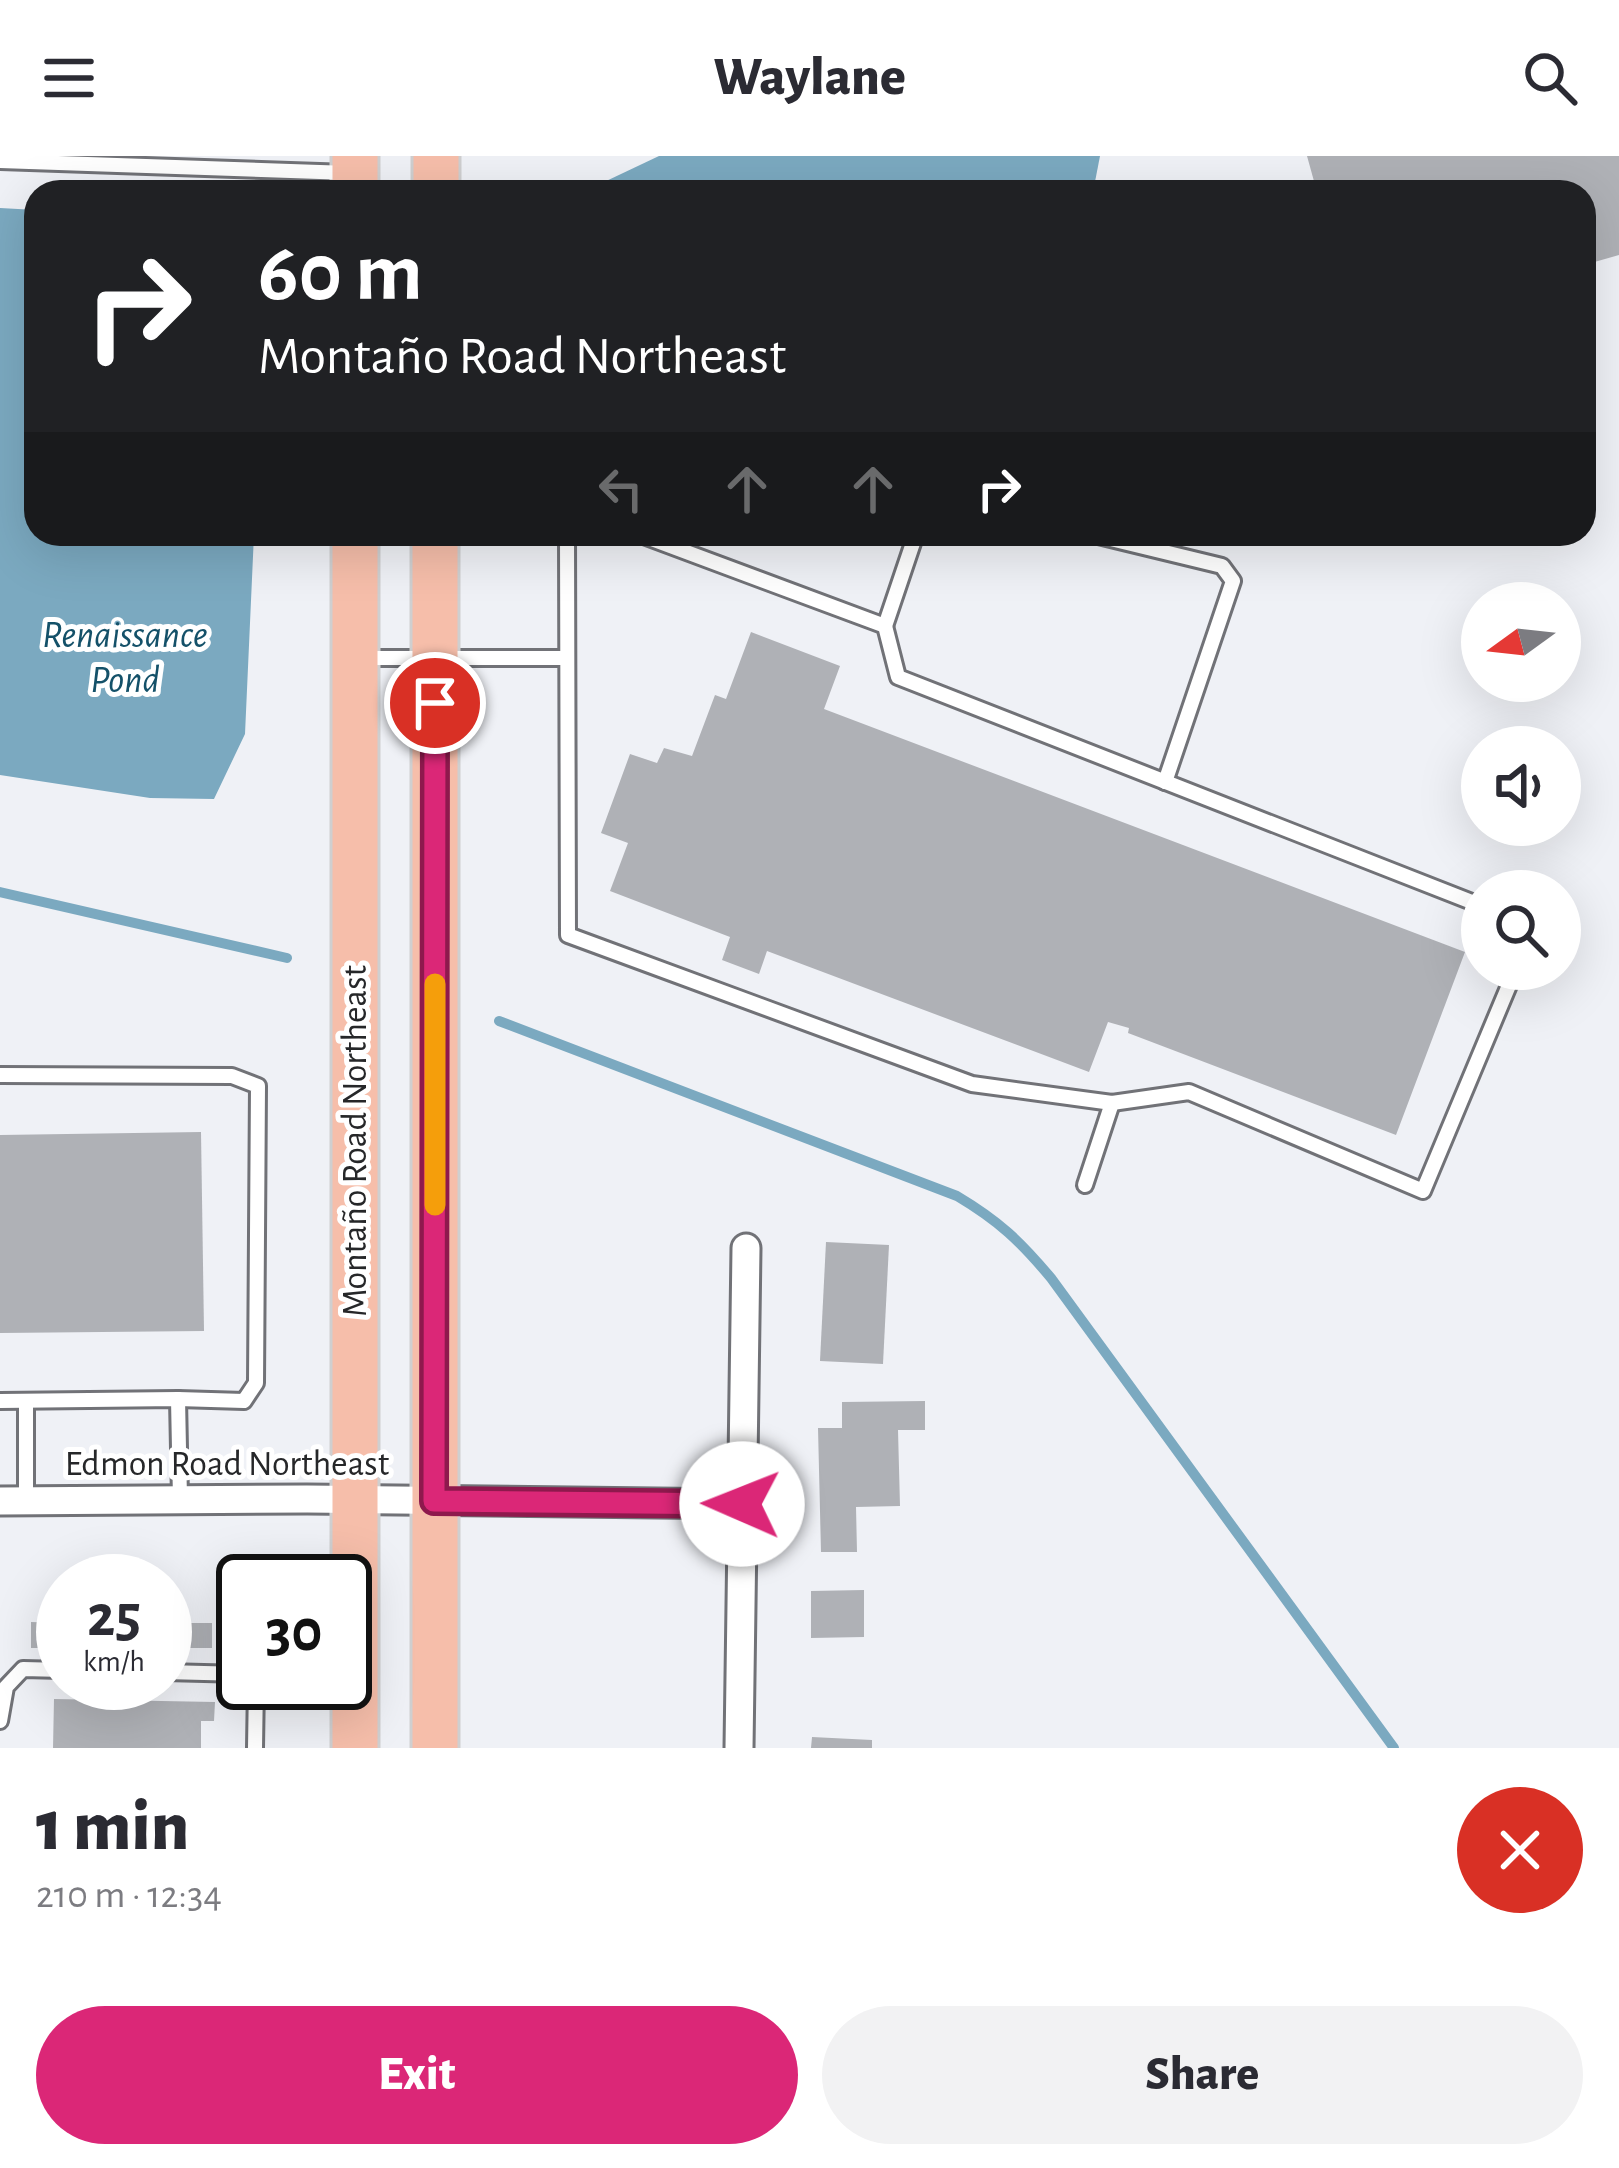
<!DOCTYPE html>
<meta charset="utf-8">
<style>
:root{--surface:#fff;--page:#f2f2f3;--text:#2b2b33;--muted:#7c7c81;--accent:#db2777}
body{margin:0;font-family:"Alegreya Sans",sans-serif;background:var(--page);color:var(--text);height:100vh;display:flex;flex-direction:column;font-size:45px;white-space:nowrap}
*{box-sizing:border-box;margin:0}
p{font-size:39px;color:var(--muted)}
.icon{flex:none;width:66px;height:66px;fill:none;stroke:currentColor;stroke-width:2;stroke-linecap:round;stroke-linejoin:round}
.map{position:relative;height:1592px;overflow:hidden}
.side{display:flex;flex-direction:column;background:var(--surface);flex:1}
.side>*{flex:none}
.guide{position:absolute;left:24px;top:24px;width:1572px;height:366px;border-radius:36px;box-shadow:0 12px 48px #0002;background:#202124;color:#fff;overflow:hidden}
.needle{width:78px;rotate:255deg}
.buttons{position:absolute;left:1461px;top:426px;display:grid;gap:24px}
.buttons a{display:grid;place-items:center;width:120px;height:120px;border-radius:50%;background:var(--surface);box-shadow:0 12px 48px #0002;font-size:60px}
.speed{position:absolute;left:36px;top:1398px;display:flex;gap:24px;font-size:60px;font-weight:700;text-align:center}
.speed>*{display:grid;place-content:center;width:156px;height:156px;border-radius:50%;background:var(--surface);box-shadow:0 12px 48px #0002;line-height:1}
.speed small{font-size:30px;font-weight:400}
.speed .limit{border:6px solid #111;border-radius:18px;background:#fff;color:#111}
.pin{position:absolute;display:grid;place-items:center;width:102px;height:102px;color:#fff;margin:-51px;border:6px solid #fff;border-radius:50%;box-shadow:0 3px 12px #0007}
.me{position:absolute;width:132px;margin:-66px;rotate:271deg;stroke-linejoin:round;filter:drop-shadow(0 0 9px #0008)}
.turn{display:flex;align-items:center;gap:42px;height:252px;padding:0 36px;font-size:54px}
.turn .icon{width:156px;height:156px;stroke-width:2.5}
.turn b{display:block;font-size:84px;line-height:102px}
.lanes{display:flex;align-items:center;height:114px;padding:0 36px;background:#0003;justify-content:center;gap:60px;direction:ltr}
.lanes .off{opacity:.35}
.round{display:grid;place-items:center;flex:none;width:126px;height:126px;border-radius:63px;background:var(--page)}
.summary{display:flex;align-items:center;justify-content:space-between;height:204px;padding:0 36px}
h1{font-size:72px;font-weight:800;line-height:90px}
.cta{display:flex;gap:24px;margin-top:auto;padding:24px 36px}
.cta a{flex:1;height:138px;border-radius:72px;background:var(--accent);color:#fff;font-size:48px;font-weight:800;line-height:138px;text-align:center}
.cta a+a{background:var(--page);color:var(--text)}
header{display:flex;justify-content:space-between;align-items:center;height:156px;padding:0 36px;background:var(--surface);font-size:54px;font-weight:800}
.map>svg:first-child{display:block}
.water{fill:#7ba9c0}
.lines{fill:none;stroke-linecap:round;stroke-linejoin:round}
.stream{stroke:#7ba9c0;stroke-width:10}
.building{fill:#afb1b6}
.service-casing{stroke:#717277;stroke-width:20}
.minor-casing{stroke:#717277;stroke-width:33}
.primary-casing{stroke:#cfcfd0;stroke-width:51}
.service{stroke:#fff;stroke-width:14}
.minor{stroke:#fff;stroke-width:27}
.primary{stroke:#f6beaa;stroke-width:45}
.route-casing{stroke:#8e194d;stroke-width:30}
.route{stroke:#db2777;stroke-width:21}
.slow{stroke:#f59e0b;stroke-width:21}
.labels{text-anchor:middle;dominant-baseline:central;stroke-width:10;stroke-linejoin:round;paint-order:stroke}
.street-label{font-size:36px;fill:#262729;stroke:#fff}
.water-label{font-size:39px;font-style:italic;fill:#145169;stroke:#fff}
</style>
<header><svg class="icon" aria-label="menu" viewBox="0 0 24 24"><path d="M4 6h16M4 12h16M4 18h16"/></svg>Waylane<svg class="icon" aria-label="search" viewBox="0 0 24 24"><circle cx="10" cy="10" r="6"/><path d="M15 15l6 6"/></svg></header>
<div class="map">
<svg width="1619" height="1592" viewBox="0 0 1619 1592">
<rect width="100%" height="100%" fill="#eff1f6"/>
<g class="water">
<path d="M659,0h441l-7,36h-510z"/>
<path d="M0,52l36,2v324h218l-9,200 -31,65 -64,-1 -150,-23z"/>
</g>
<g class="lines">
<g class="stream">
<path d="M0,736l287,66"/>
<path d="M499,865l458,175c42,25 63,45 94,82l343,470"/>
</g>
</g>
<g class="building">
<path d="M1307,0h312v99l-35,10v-73h-267z"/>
<path d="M751,476l89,34 -16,43 641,243 -69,183 -268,-102 1,-5 -21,-6 -19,50 -322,-121 -8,23 -37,-14 8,-23 -120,-46 18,-48 -27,-10 29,-79 27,9 7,-15 28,8 23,-61 11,4z"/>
<path d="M201,976l3,199 -204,2v-198z"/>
<path d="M826,1086l63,3 -6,119 -63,-3z"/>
<path d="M925,1245v29h-27l2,76 -44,1 1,45h-36l-3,-124h24v-26z"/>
<path d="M864,1434v47l-53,1v-47z"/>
<path d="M31,1466l32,1v25h-32z"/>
<rect x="165" y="1467" width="47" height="25"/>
<path d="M54,1543l161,3 -1,19h-13v27h-148z"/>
<path d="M812,1581l60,3v8h-61z"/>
</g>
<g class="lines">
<defs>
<g id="service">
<path d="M0,5l349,12"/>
<path d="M567,378l1,401 404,149 140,19 77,-11 234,99 87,-208 -1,-14"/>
<path d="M638,378l247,92 13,51 584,229"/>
<path d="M1090,378l132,32 11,15 -68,201"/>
<path d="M885,470l31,-92"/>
<path d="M360,502h207"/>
<path d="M0,919l232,1 26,10 -2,297 -12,18 -66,-2"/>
<path d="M1085,1029l27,-82"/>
<path d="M0,1245l178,-2 2,100"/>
<path d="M26,1245v99"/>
<path d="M165,1516l78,2"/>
<path d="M0,1565l6,-34 17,-18 40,1"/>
<path d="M255,1592l1,-65"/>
</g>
<g id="minor">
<path d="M0,1345l307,-2 435,5"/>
<path d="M739,1592l7,-500"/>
</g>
<g id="primary">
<path d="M355,0v36"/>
<path d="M436,36v-36"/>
<path d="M355,378v1214"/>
<path d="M435,1592v-1214"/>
</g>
</defs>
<use href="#service" class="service-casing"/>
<use href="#minor" class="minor-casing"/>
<use href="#primary" class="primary-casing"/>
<use href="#service" class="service"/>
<use href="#minor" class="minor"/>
<use href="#primary" class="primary"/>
</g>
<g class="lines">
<defs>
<path id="route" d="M435,547l-1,798 308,3"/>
</defs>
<use href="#route" class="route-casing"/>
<use href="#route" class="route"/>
<path class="slow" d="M435,1049v-221"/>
</g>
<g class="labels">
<g class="street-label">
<text transform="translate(355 985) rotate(-90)">Montaño Road Northeast</text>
<text x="227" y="1308">Edmon Road Northeast</text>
</g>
<g class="water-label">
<text x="125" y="479">Renaissance<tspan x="125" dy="45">Pond</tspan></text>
</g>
</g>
</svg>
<div class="buttons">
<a><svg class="needle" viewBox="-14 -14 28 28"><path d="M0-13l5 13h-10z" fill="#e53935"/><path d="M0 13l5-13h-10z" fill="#7c7c81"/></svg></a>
<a><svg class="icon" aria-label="sound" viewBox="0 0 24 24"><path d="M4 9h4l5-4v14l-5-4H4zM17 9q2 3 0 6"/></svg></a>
<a><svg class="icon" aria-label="search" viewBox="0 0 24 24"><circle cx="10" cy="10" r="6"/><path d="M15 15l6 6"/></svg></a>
</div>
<div class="speed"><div>25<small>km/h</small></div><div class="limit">30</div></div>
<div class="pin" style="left:435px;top:547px;background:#d93025"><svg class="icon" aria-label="arrive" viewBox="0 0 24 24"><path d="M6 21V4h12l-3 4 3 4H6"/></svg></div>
<svg class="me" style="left:742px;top:1348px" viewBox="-20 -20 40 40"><circle r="19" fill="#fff"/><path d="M0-13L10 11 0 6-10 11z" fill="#db2777"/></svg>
<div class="guide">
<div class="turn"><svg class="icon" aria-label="right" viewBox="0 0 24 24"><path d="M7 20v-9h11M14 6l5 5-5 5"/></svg><div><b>60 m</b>Montaño Road Northeast</div></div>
<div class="lanes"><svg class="icon off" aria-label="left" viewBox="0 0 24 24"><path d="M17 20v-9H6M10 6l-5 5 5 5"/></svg><svg class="icon off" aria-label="ahead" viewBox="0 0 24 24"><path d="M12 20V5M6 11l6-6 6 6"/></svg><svg class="icon off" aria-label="ahead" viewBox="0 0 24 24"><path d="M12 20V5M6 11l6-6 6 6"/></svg><svg class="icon" aria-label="right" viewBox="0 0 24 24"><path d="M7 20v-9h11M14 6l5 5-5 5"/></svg></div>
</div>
</div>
<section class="side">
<div class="summary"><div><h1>1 min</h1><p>210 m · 12:34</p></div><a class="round" style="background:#d93025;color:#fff"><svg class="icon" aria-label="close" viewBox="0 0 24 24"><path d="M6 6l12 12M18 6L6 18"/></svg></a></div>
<div class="cta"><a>Exit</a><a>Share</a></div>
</section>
